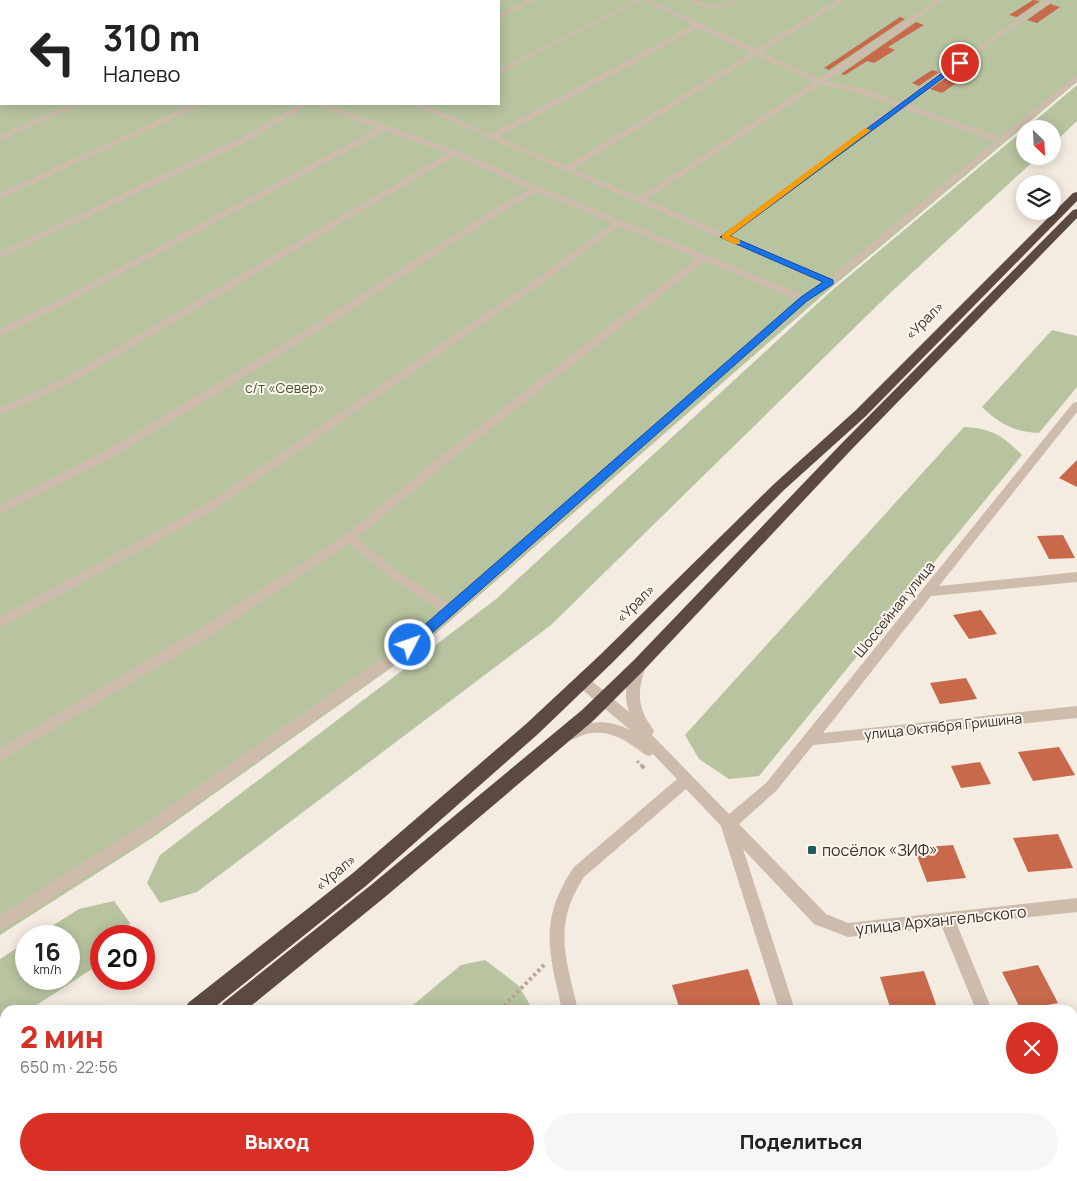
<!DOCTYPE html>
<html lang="ru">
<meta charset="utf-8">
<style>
:root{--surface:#fff;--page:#f6f6f6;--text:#222;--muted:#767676;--accent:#d93025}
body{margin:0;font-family:Manrope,sans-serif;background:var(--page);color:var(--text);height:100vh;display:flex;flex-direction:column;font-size:19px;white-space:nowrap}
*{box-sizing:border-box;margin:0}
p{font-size:16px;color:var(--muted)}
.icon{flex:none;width:28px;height:28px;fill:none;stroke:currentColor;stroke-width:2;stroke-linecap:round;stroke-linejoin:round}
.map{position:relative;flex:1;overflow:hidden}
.drawer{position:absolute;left:0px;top:1005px;width:1078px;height:176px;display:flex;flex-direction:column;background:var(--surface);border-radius:15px 15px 0 0;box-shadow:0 2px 12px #0003}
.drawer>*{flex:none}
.hud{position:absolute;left:0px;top:0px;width:500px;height:105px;box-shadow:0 2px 12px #0003;background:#fff;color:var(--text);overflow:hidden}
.needle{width:32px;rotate:155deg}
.controls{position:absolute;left:1016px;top:120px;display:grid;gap:10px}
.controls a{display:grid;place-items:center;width:45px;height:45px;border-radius:50%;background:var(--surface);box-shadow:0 2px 12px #0003;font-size:25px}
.speed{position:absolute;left:15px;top:925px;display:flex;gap:10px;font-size:25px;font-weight:700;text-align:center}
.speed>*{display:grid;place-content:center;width:65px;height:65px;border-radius:50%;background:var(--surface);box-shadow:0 2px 12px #0003;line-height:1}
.speed small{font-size:12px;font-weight:400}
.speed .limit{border:8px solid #d22;background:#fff;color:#111}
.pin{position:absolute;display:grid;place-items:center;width:42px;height:42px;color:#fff;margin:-21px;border:2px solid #fff;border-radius:50%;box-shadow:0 1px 5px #0007}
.me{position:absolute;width:55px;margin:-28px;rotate:49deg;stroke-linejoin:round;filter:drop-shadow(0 0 4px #0008)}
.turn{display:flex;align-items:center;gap:18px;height:105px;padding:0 20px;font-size:22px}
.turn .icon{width:65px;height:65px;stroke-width:2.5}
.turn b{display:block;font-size:35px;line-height:42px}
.round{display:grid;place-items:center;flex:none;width:52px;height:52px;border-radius:26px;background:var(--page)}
.headline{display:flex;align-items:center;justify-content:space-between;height:85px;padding:0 20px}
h1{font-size:30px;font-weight:800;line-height:38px;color:var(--accent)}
.cta{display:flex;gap:10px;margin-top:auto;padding:10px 20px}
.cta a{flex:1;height:58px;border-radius:30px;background:var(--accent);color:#fff;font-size:20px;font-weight:800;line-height:58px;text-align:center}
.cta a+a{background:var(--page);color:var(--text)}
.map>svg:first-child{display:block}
.green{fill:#b8c4a0}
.building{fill:#c8694b}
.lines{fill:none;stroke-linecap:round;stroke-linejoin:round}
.path-far1{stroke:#b9a596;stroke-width:3;stroke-dasharray:2.5 2.5;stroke-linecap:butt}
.path{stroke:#b9a596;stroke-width:4;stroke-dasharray:3 3;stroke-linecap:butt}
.minor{fill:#cdbbac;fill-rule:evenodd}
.highway{fill:#5c4a42;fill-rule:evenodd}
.route{fill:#1a73e8;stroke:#114b97}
.slow{fill:#f59e0b}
.poi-dot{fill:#1f5a5e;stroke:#fbf5ee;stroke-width:2}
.labels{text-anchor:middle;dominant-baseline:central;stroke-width:4;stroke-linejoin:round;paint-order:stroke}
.street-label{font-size:14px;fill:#3b302b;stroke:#fbf5ee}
.park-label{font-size:14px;fill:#4a5a2e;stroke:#fbf5ee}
.near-poi-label{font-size:16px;fill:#3b302b;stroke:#fbf5ee;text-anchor:start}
.near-street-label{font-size:16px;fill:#3b302b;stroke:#fbf5ee}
</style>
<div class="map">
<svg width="1077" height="1181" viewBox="0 0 1077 1181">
<rect width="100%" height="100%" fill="#f4ebe1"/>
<g class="green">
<path d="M349,0h728v82l-246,206 -412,360 -267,190 -152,97v-883l1,52h498v-103h-154z"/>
<path d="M1077,85v36l-24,23 -1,-15h-27z"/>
<path d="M1025,129v27h14l-150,138 -338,331 -354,267 -37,11 -13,-20 13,-28 336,-256 334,-307z"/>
<path d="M1052,330l25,6v51l-38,46c-25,-1 -39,-9 -57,-26z"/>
<path d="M964,427c27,1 39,9 58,28l-263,321 -30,3 -30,-20 -14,-24z"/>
<path d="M114,901l16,22 -9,13h-20v27l-72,47h-24v16l-5,3v-70l26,-17v37h43v-43h-33l43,-27z"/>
<path d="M485,960l34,26 14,24h-126l54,-45z"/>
<path d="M207,1176h180l-5,5h-180z"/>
</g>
<g class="building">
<path d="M1033,0l7,1 -23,16 -8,-2z"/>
<path d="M1050,4l10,3 -23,16 -10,-3z"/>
<path d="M900,17l5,2 -76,51 -5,-2z"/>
<path d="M916,22l8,3 -36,22 7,3 -21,13 -7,-2 -22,14 -4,-1z"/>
<path d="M932,70l7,2 -20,14 -7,-3z"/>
<path d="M950,75l12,4 -20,14 -12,-4z"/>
<path d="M1077,460v27l-18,-9z"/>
<path d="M1063,535l12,23 -26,1 -12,-23z"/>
<path d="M981,610l16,24 -28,5 -16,-24z"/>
<path d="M966,678l11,21 -37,5 -10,-21z"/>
<path d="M1059,747l16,28 -42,6 -15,-29z"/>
<path d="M980,762l11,22 -30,4 -10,-22z"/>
<path d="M1058,834l15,34 -45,4 -15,-34z"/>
<path d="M953,845l13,33 -39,4 -13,-34z"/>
<path d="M1038,965l20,38 -37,7 -19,-38z"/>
<path d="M748,969l14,41h-82l-8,-25z"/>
<path d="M924,971l14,39h-47l-11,-33z"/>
</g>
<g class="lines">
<path class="path-far1" d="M637,761l6,6"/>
<g class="path">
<path d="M642,766l3,3"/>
<path d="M500,1010l45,-46"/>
<path d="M35,1181l6,-5"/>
<path d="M315,1181l5,-5"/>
</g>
<g class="minor">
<path d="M528,0h8l-37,18v-4z"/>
<path d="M634,0h16l106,49 81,-49h8l-83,52 57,27 117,-79h7l-51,37 -66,44 38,8 35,13 146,-102h7l-146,104 94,33 77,-62v6l-244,203 -26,17 -391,348 -265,187 -151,95v-16l141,-89 265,-185 35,-30 -52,-34 -40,-33 -140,93 -209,124v-13l199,-119 146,-94 103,-85 249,-192 -77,-32 -75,55 -331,229 -214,118v-11l206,-113 333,-227 74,-54 -76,-31 -40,23 -180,117 -204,125 -113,57v-9l105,-54 204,-123 182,-117 39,-22 -75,-33 -384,227 -71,32v-7l63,-29 385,-226 -63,-22 -318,172 -67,33v-7l61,-30 317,-171 -64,-24h11l133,47 82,36 263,108 20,-13 -412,-178h10l70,30 202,-109 -51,-25 -143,74v-5zM698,28l53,25 -185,113 -68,-29zM757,55l57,27 -175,115 -66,-28zM821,84l38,9 36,12 -171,128 -78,-33zM901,108l94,33 -166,137 -98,-42zM705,261l92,39 -347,304 -53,-33 -40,-33 99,-82z"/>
<path d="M689,0c9,0 16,5 25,5 9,0 16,-5 25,-5 -14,11 -36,11 -50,0z"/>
<rect x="0" y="84" width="1" height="4"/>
<path d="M72,104h10l-82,36v-5z"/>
<path d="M193,104h10l-203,95v-6z"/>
<path d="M300,104h9l-57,35 -252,119v-6l246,-117z"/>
<path d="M1077,402v10l-138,174 138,-14v10l-146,14 -108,137 254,-27v12l-264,27 -37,46 -37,33 87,90 22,9 229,-25v14l-120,13 35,85h-16l-34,-83 -94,10 -34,-13 -71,-75 52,161h-16l-58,-184 -35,-37 -102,88c-32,49 -18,81 -6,133h-16c-13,-58 -24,-90 12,-143l103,-88 -24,-25 -4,2 -5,-2c-18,-14 -38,-27 -61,-19 -7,3 -12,7 -19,4l-2,-4 2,-4c23,-10 43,-13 66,-1l-52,-44 -2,-4 2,-4 5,-1 5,1 41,34c-6,-17 -2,-36 6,-52l5,-1 5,1 2,4c-6,16 -11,33 -3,50 2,6 7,11 10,17l-2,4 77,79 37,-31 307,-380z"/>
<path d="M600,1176h18l1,5h-18z"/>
<path d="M830,1176h18l2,5h-18z"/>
<path d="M1043,1176h18l2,5h-18z"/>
</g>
<g class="highway">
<path d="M1077,192v9l-211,215 -82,74 -171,172 -75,72 -171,151 -156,125h-26l3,-7 165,-130 173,-149 75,-70 173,-170 82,-74 217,-217z"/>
<path d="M1077,209v9l-225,231 -206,219 -52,52 -209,177 -139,113h-26l3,-7 148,-118 211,-175 52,-50 208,-217 231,-233z"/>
<path d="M5,1141v23l-5,2v-23z"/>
<path d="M5,1167v9h16l-2,5h-19v-11z"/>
</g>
</g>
<path class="route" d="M957,62l6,1 -233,173 103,44v4l-26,17 -392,347h-9l-1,-3 1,-4 395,-344 22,-15 -103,-45z"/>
<path class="slow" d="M865,128l6,2 -141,106 10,4v4h-6l-12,-6v-3z"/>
<rect class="poi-dot" x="807" y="845" width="10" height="10" rx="2.5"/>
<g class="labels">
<g class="street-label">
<text transform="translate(924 320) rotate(-45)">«Урал»</text>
<text transform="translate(635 603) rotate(-45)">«Урал»</text>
<text transform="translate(894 609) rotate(-51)">Шоссейная улица</text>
<text transform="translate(943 726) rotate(-6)">улица Октября Гришина</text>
<text transform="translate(335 872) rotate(-40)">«Урал»</text>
</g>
<g class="park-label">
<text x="285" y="387">с/т «Север»</text>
</g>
<g class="near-poi-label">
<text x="822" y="850">посёлок «ЗИФ»</text>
</g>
<g class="near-street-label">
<text transform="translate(941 920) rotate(-6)">улица Архангельского</text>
</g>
</g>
</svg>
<div class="controls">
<a><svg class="needle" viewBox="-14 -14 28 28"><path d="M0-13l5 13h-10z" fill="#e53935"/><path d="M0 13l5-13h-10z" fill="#767676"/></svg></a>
<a><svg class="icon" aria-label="layers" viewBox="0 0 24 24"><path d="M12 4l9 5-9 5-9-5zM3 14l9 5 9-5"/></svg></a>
</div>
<div class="speed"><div>16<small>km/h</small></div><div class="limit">20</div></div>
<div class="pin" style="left:960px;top:63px;background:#d93025"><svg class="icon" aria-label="arrive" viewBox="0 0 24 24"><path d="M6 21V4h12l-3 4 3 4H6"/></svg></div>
<svg class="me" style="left:410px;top:645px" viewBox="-20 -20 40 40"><circle r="17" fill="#1a73e8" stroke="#fff" stroke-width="3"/><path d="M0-11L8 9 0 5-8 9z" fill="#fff"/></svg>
<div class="hud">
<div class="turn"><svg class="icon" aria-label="left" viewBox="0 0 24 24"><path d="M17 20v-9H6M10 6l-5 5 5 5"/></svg><div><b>310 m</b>Налево</div></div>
</div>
<section class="drawer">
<div class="headline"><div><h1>2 мин</h1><p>650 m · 22:56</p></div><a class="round" style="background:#d93025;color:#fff"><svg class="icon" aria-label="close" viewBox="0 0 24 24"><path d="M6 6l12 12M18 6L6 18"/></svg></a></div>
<div class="cta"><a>Выход</a><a>Поделиться</a></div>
</section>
</div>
